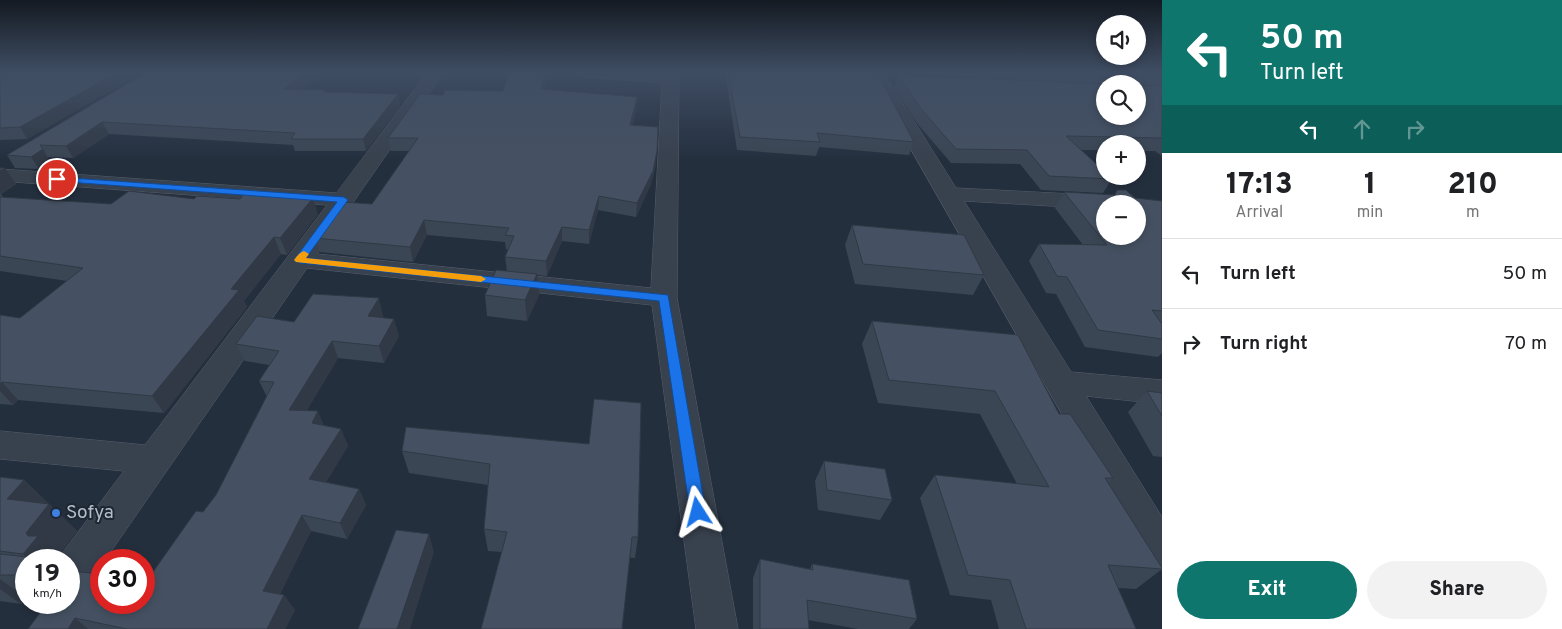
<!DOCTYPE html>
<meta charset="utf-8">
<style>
:root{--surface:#fff;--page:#f2f2f2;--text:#202124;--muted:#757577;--line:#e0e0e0;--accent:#0f766e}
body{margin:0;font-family:Overpass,sans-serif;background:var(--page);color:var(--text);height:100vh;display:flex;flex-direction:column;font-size:19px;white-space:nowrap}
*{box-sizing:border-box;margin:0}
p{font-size:16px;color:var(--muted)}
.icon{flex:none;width:28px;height:28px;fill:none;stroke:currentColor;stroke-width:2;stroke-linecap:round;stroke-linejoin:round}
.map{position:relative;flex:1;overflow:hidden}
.side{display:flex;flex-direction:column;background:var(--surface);width:400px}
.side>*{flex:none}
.banner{background:#0f766e;color:#fff;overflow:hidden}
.tools{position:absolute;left:1096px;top:15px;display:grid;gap:10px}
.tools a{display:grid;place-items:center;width:50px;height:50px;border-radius:50%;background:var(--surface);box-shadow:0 2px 8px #0003;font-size:25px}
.speed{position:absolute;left:15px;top:549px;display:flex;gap:10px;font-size:25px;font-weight:700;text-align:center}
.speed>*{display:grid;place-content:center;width:65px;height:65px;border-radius:50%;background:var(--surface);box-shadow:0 2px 8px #0003;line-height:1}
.speed small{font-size:12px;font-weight:400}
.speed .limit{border:8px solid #d22;background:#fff;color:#111}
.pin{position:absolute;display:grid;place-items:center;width:42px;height:42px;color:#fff;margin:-21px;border:2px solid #fff;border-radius:50%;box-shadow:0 1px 5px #0007}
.me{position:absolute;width:55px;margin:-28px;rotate:351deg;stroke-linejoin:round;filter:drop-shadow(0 0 4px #0008)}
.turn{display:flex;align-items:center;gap:18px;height:105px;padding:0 15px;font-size:22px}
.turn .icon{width:65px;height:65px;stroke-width:2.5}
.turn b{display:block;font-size:35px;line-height:42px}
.lanes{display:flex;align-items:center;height:48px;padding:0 15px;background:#0003;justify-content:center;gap:25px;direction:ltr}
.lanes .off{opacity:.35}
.eta{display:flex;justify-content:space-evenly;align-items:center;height:85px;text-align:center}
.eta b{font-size:30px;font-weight:800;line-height:35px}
.primary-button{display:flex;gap:10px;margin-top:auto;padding:10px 15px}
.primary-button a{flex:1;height:58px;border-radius:30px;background:var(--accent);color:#fff;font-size:20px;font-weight:800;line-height:58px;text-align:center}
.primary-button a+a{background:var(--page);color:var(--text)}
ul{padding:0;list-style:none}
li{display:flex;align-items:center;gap:15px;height:70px;padding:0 15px;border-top:1px solid var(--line)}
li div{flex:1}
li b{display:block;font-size:19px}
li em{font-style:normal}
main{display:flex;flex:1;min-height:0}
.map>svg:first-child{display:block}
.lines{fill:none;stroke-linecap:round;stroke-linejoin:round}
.street-casing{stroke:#565f6c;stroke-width:1}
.street{fill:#38414e;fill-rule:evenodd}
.wall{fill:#3b4654}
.shaded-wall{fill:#303945}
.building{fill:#455162;stroke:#303945;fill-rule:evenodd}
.route{fill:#1a73e8;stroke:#114b97}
.slow{fill:#f59e0b}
.shop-dot{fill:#3f7fe0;stroke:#1d2633;stroke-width:2}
.labels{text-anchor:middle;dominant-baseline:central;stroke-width:4;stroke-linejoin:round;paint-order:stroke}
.near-poi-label{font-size:19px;fill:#b4bcc9;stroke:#1d2633;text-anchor:start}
</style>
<main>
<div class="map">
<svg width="1162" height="629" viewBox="0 0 1162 629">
<rect width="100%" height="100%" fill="#242f3e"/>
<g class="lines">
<defs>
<g id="street">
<path d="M428,72h16l-127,182 334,34 11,-205 -77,-6 -6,-2 -2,-3h102l-2,226 61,331h-42l-44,-324 -345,-37 -202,292h-4v5l-18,26 -14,5v-36h-12l67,-89 -124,-12v-28l145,14 182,-240 -327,-24v-12l336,24z"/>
<path d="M867,72h16l73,116 174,9 8,2 3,5 -3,5v-5h-33v5l-141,-8 107,171 91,8v24l-76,-8 76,121v53l-14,-5z"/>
</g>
</defs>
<use href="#street" class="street-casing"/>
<use href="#street" class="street"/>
</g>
<g class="wall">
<path d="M0,72h143l-116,67 -27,1z"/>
<path d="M147,72h178l-23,17 24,3 72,2 2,12 -34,45h-71l-2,-6 -184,-11 -36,24 -26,-1 3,5 -11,7 -24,-1 -8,-13z"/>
<path d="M725,72h152l37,70 -5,13 -90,-8 -3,9 -79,-6z"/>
<path d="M885,72h277v84l-7,-5h-17v-7h-33v6h-24l31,29 -9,14 -62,-3 -21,-26 -69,-1 -35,-41 -22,-35 5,-12 206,41 33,-32h-33l-219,-11z"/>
<path d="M545,73l1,12 -1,4 91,20 -3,16 23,40 -5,19 -15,33 -38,-7 -9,34 -27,-3 -15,35 -10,-1 2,20 -12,26 -40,-5 -2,-21 22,-24 -2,-14 3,-7 -2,-1 -1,-7 -78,-7 -14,27 -93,-10 -5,-14 57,-34 37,-53h-18l-3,-13z"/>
<path d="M0,168l16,16 -15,10 2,3 108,7 207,10 -31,41 -6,-1 -37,47 3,6 -83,106 -146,-13 -5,5 -13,-1v-89l20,3 47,-37 -67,-10z"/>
<path d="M1117,190l18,8 27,3v152l-4,4 -73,-10 -29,-53 -10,-1 -17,-32 10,-17 44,1 -28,-37 9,-16 50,3z"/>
<path d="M852,225l132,50 -11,20 -118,-11 -10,-39z"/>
<path d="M383,315l-1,3 17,18 -15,27 -46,-5 -31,52 17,15 17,4 7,17 -22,36 33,7 7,16 -19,34 -36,-8 -31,63 4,1 11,15 -10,19h-257l120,-50 55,-67 13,-17 51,-98 -8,-16 10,-16 -24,-4 -9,-17 58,-22z"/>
<path d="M872,321l187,93 54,64 -5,5 54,86 -26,20 -18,-1 18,41h-137l-8,-29 -41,-5 -30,-97 15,-23 82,9 -37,-70 -102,-11 -16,-59z"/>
<path d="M1147,391l15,2v64l-9,-1 -25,-44z"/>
<path d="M589,444l49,93 -3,21 -133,-6 -14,-1 -4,-22 4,-44 -79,-12 -7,-22z"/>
<path d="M824,461l68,39 -12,20 -62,-10 -3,-29z"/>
<path d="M0,477l24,3 53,51 -18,24 5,5h-38v39v-1l-5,6 -21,-3z"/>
<path d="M760,559l50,10 2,-5 105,55 -8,10h-51l-50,-9 1,9h-56v-51z"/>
</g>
<g class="shaded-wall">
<path d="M118,72h25l-116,67 -7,-12z"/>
<path d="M307,72h18l-37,28 -4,-11z"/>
<path d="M545,73l1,12 -4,16 -1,-12z"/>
<path d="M398,94l2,12 -34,45 -3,-12z"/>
<path d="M637,97l-1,12 -6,29v-13z"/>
<path d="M102,122l7,12 -36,24 -7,-12z"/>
<path d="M43,149l7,13 -11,7 -8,-12z"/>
<path d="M657,151l-1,14 -5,19 -15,33 1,-14z"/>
<path d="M5,168l11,16 -16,10v-23z"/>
<path d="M599,196l-1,14 -9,34v-14z"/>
<path d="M313,198l5,16 -31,41 -7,-17z"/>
<path d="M424,220l3,15 -14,27 -3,-15z"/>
<path d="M562,227v14l-15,35 -1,-15z"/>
<path d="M274,237l7,17 -37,47 3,6 -83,106 -12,-17 79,-107z"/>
<path d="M537,274l2,21 -12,26 -2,-21z"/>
<path d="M379,298l4,17 -10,18 -5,-17z"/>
<path d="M394,319l5,17 -15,27 -5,-17z"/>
<path d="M332,341l6,17 -41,69 -8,-17z"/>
<path d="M2,382l16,18 -5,5 -13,-14v-7z"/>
<path d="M318,411l7,17 -13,-5z"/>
<path d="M341,429l7,17 -30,49 -9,-16z"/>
<path d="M24,480l53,51 -18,24 5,5h-35l-6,-6 5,-18 -21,-37z"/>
<path d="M359,489l7,16 -19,34 -7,-16z"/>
<path d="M302,515l9,16 -37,75 -11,-15z"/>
<path d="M429,534l5,18 -24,77h-13z"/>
<path d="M0,579l26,19 -5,6 -21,-15z"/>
<path d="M284,595l11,15 -10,19h-18z"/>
<path d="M75,618l13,11h-20z"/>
</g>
<g class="building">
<path d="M0,72h118l-98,55 -20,1z"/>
<path d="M147,72h160l-23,17 42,1 -2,2 74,2 -35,45h-72l4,-6 -193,-11 -36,24 -26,-1 3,4 -12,8 -24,-2z"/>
<path d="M509,72l36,1 -4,16 96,8 -7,28 28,2 -1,24 -4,20 -16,32 -38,-7 -10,34 -27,-3 -16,34 -41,-4 9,-21 -9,-1 4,-7 -85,-8 -14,27 -95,-9 27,-36 30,2 46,-66h-30l32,-44 23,1 2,-5 58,1z"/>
<path d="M728,72h149l37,70 -97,-9 3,9 -80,-5z"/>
<path d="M1112,72h50v2l-17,-1 -2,2 1,11h18v52l-96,-2 39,36v4h4l3,3 -63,-3 -22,-26 -71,-1 -35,-40 -22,-34 206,9v32h33v-32h-25l1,-1z"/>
<path d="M0,168h5l-5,3z"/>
<path d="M1117,190h9l9,8 27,3v110l-10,-1 10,14v15l-64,-9 -31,-53 -10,-1 -18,-32 68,1 -43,-53 51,3zM1105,204h33v32h-33z"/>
<path d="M129,191l65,8 3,-3 43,3 5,-7 68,6 -33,40 -6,-1 -43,52 8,1 -87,106 -150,-14 -2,2v-69l20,3 63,-50 -83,-12v-59l111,7z"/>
<path d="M852,225l112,10 20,40 -121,-11z"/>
<path d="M496,270l41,4 -12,26 -40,-5z"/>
<path d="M313,294l66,4 -11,18 26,3 -15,27 -47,-5 -43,69 29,1 -6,12 29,6 -32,50 50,10 -19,34 -38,-8 -39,76 21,4 -17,34h-140l-52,-11 -7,11h-40l20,-27h21v-28l2,-3 30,3v28h43v-23h4l48,-68 7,1 13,-17 58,-113 -15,-1 20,-30 -43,-7 21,-28 37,6z"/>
<path d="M872,321l146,14 41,79h11l43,64h-8l57,90v1l-54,-4 28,64h-110l-16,-49 -42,-5 -33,-100 114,12 -54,-96 -106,-11z"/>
<path d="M1147,391l15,2v23z"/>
<path d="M594,399l47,4 -3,134h-6l-10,92h-141l26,-97 -23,-3 6,-65 -88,-13 4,-24 183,17z"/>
<path d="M824,461l61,8 7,31 -65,-10z"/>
<path d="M0,477l24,3 -17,19 42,5 -23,29 2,3h10l-15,18 -23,-3z"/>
<path d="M396,530l33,4 -32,95h-39z"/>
<path d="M0,554l37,4v2h-11v15h-26z"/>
<path d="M760,559l53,11 -1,-6 97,16 8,39 -110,-19 2,29h-49z"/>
</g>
<linearGradient id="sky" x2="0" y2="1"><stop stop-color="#141a22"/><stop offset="0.45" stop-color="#3f4d63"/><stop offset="1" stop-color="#3f4d63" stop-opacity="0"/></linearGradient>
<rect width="1162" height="160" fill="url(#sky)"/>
<path class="route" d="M57,177l287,20 4,3 -42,58 362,37 38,217 -3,5 -5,2 -5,-2 -3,-5 -31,-211 -359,-38 -6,-3 43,-58 -283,-21 -1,-2z"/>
<path class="slow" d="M304,251l5,3 -3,4 175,18 5,3 -5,3 -185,-20 -2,-2c3,-4 5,-7 10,-9z"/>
<circle class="shop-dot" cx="56" cy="513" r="5"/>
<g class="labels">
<g class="near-poi-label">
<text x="66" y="513">Sofya</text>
</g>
</g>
</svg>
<div class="tools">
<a><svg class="icon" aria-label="sound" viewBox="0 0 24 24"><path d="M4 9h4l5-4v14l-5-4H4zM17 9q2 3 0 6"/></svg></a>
<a><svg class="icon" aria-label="search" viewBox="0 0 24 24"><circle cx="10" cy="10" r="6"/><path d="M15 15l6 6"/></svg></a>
<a>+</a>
<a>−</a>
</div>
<div class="speed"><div>19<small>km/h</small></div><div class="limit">30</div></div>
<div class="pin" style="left:57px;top:179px;background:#d93025"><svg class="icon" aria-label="arrive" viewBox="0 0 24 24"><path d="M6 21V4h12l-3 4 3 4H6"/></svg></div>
<svg class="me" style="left:698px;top:512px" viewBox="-20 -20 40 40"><path d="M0-17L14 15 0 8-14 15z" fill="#1a73e8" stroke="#fff" stroke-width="4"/></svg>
</div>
<section class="side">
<div class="banner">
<div class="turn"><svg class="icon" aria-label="left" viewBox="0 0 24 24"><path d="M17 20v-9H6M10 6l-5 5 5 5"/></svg><div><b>50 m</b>Turn left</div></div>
<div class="lanes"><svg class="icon" aria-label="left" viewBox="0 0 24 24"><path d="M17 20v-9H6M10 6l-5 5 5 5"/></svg><svg class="icon off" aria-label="ahead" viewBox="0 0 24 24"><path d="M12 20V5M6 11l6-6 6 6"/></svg><svg class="icon off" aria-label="right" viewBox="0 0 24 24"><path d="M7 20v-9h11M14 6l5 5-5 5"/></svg></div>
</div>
<div class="eta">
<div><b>17:13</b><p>Arrival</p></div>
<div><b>1</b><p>min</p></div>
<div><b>210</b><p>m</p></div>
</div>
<ul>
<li><svg class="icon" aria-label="left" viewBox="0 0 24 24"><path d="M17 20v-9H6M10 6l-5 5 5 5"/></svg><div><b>Turn left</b></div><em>50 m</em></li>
<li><svg class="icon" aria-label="right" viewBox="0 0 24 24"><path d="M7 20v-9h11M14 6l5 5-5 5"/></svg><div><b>Turn right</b></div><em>70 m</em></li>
</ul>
<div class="primary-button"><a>Exit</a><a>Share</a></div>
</section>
</main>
